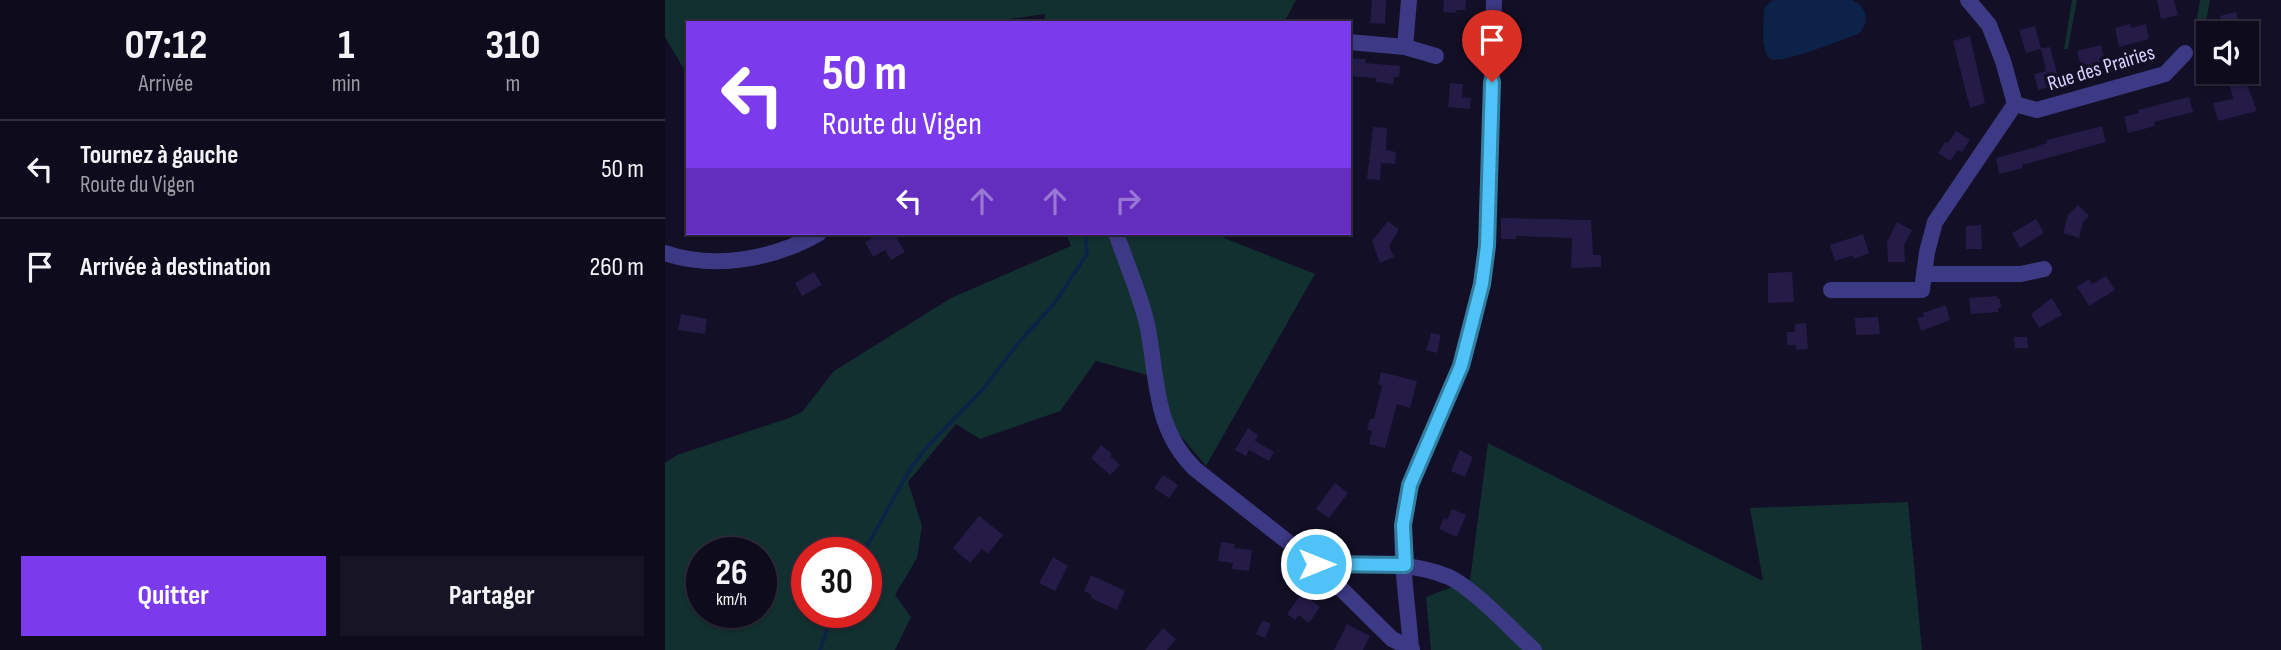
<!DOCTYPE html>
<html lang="fr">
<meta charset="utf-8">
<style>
:root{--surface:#0e0b1c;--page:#171425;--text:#f1f3f6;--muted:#9b9ba3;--line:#2e2b3b;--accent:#7c3aed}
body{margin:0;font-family:"Sofia Sans Condensed",sans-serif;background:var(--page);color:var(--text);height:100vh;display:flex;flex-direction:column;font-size:26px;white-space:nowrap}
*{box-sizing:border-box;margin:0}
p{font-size:23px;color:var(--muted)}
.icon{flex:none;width:38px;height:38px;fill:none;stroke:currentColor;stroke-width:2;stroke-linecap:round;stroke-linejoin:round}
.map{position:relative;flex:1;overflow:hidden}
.sheet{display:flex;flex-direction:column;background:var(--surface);width:665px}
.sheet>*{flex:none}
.hud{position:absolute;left:21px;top:21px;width:665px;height:214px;border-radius:0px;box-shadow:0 2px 5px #0004,0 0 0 2px var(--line);background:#7c3aed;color:#fff;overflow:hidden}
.controls{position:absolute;left:1531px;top:21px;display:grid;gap:14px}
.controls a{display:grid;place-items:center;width:63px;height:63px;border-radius:0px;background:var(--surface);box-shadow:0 2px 5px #0004,0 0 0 2px var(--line);font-size:35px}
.speed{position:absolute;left:21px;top:537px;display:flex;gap:14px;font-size:35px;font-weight:700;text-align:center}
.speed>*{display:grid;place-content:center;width:91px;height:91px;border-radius:50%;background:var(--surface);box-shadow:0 2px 5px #0004,0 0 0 2px var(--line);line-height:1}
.speed small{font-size:18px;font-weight:400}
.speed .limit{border:10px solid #d22;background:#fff;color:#111}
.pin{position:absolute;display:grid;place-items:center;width:60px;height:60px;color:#fff;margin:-72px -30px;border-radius:50% 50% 50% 0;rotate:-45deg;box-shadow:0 0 7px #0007}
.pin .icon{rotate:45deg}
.me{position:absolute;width:77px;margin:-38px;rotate:90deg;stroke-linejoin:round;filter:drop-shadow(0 0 5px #0008)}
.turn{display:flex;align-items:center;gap:24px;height:147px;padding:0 21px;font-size:32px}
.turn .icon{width:91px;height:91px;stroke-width:2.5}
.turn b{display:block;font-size:49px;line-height:60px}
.lanes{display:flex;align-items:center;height:66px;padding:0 21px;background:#0003;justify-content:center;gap:35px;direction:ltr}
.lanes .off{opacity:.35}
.eta{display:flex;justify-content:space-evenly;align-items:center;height:119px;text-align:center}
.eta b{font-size:42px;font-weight:700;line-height:49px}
.button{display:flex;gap:14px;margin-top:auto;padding:14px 21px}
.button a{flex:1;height:80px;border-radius:0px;background:var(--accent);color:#fff;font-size:28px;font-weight:700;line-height:80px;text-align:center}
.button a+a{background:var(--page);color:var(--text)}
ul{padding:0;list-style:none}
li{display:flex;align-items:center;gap:21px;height:98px;padding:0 21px;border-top:2px solid var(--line)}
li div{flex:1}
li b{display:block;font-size:26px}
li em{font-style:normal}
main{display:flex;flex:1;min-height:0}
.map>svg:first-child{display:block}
.green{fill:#12302f;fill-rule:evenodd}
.water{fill:#0c2248}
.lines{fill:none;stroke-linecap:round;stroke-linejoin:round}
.stream{stroke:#0c2248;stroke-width:3.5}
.building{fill:#241b47}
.minor{stroke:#3d3a85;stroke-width:16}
.route-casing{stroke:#337fa1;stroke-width:18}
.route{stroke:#4fc3f7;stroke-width:12}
.labels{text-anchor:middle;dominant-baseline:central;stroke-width:7;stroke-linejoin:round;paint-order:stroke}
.street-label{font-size:21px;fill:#d9d4ff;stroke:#130f26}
</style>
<main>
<section class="sheet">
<div class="eta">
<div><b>07:12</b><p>Arrivée</p></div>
<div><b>1</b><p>min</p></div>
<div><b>310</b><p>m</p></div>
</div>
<ul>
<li><svg class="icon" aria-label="left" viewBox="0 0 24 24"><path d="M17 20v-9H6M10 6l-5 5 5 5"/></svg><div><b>Tournez à gauche</b><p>Route du Vigen</p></div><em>50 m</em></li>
<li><svg class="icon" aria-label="arrive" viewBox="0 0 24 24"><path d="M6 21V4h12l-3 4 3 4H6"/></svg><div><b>Arrivée à destination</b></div><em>260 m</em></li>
</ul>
<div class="button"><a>Quitter</a><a>Partager</a></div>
</section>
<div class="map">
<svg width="1616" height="650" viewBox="0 0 1616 650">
<rect width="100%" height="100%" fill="#130f26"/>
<g class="green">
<path d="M0,0h631l-12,23h-240l1,-9 -63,9h-294v53l-23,-39z"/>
<path d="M1407,0h5l-9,49h-4z"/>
<path d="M1535,0h10l-8,44 -8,-9z"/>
<path d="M401,233h155l3,5 91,36 -109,192 -32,-38 -12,-49 -66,-18 -36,50 -80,28 -24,-15 -48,58 14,44 -5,32 -22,37 16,22 -16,33h-230v-187l12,-8 112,-37 13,-6 32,-41 117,-73 120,-52zM37,553h59v59h-59zM142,553h59v59h-59z"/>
<path d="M823,443l275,138 -13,-73 158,-6 14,148h-491l-5,-53 44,-17z"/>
</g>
<path class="water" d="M1111,0h76c15,7 19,22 6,34 -12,4 -82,33 -89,24 -9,-11 -5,-36 -5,-49l7,-8z"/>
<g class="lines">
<g class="stream">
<path d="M198,553l49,-87 16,-20 56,-58 36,-47 34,-37 33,-50 -2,-21"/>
<path d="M155,650l13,-38"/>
</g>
</g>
<g class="building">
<path d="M707,0h14l-1,24 -15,-1z"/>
<path d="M779,0h22l-1,10h-9l1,3 -14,-1z"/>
<path d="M1492,0h17l4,15 -17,4z"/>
<path d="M1571,12l6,21h-18l-4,-17z"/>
<path d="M1465,24l1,4 15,-4 3,15 -30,8 -4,-19z"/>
<path d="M1370,26l6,22 9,-1 10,37 -22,6 -4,-16 12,-3 -5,-22 -15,4 -7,-23z"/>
<path d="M1305,36l15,67 -15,5 -17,-67z"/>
<path d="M1436,45l4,16 -24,5 -4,-15z"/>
<path d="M684,58l17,1 -1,4 35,3 -1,11h-5l-1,7 -17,-2v-4l-27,-2z"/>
<path d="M1581,82l11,29 -39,10 -5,-18 20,-4 -3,-13z"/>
<path d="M785,83l13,1 -1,13 9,1 -1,11 -22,-2z"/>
<path d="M1524,97l4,15 -39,10 1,4 -27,7 -4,-16 15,-4 -1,-3z"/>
<path d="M1437,126l4,16 -84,23 1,3 -24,6 -3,-16 41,-11 -1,-1 11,-3v-3z"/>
<path d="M708,127l14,1 -1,22 10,2 -1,12 -14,-1 -1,17 -13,-1z"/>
<path d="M1291,131l14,9 -8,12 -4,-2 -8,11 -12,-8 7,-11 3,1z"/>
<path d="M1413,205l11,11 -6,6 -4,16 -16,-5 5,-18z"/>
<path d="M836,218l90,2 2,35h8v12l-30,1 1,-30 -56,-2v3h-15z"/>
<path d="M1371,219l8,14 -24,15 -8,-15z"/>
<path d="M723,221l11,9 -10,16 5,11 -14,6 -8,-22z"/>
<path d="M1232,222l15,8 -8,15 1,17h-17l-1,-20z"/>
<path d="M1316,225l1,24h-16v-23z"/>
<path d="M216,233h13l11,19 -14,8 -6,-10 -12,7 -8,-15z"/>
<path d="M1198,234l6,19 -15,6 -1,-3 -6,1 -12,4 -5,-16z"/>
<path d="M149,272l8,13 -20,11 -7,-13z"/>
<path d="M1127,272l2,30 -26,1v-30z"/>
<path d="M1441,276l9,14 -26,16 -12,-19 12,-8 3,5z"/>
<path d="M1332,296v3h3l1,9h-3v4l-27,2 -2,-16z"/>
<path d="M1387,298l10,17 -23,13 -8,-14z"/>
<path d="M1281,305l4,15 -29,11 -4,-13 7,-2 -1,-3z"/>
<path d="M16,314l26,5 -2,15 -27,-4z"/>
<path d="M1213,317l2,17 -24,1 -1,-17z"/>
<path d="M1141,323l2,26 -12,1v-5h-9v-13h8v-8z"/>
<path d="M766,333l10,2 -4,18 -11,-3z"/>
<path d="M1349,337h13l1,11h-13z"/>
<path d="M716,372l36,9 -7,27 -13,-4 -12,44 -16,-4 3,-13 -5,-1 3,-11h4l8,-33 -4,-2z"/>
<path d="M583,428l10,7 -3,6 19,11 -5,9 -20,-11 -3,6 -11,-6z"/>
<path d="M436,445l11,9 -2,2 10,9 -10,10 -19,-17z"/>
<path d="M795,450l13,7 -8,20 -14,-6z"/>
<path d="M498,475l15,10 -9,13 -15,-10z"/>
<path d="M670,483l13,10 -19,25 -13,-9z"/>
<path d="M787,509l14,6 -9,22 -18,-8 5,-11 3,2z"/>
<path d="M314,516l24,19 -15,19 -6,-5 -12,14 -17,-15z"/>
<path d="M556,542l14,2 -1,4 18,2 -3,21 -17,-2 1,-6 -15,-2z"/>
<path d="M388,557l15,9 -13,25 -16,-8z"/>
<path d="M426,575l34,16 -8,19 -26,-12 1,-3 -8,-4z"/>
<path d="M637,593l18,14 -11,16 -10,-8 -4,5 -8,-6z"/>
<path d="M598,620l8,4 -6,14 -9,-4z"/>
<path d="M682,624l23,12 -7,14h-29z"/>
<path d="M498,628l13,11 -9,11h-22z"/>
</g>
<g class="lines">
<g class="minor">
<path d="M1303,0l21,25 14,36 12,43 22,6 128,-36 20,-21"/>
<path d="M684,42l56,5 31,9"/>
<path d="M740,47l4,-47"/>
<path d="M451,233c10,30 24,61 31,91 11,54 6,104 48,145l121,95 76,75 20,10"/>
<path d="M0,253c50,17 110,6 154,-20"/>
<path d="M1259,274h97l23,-5"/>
<path d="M1166,290h91l5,-38 8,-30 80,-118"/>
<path d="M651,564c45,0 91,-4 133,13 24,11 64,54 85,73"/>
<path d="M746,650c-3,-53 -17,-114 -1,-165 13,-41 37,-79 51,-119 13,-39 21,-80 26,-120l7,-246"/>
</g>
</g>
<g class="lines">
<defs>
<path id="route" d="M651,564l89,1 -2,-40 7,-40 51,-119 21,-82 5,-38 5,-164"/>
</defs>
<use href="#route" class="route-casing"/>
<use href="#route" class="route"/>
</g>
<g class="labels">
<g class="street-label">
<text transform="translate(1436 68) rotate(-17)">Rue des Prairies</text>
</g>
</g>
</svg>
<div class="controls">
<a><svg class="icon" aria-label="sound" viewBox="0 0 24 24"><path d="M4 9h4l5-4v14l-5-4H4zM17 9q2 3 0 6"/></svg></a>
</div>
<div class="speed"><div>26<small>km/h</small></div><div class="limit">30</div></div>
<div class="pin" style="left:827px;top:82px;background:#d93025"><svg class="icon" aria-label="arrive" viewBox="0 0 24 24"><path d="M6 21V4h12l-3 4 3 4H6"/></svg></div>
<svg class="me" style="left:651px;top:564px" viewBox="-20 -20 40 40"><circle r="17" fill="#4fc3f7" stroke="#fff" stroke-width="3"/><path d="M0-11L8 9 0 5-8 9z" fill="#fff"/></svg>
<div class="hud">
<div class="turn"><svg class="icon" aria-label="left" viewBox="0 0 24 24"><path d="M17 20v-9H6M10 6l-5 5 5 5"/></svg><div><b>50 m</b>Route du Vigen</div></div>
<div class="lanes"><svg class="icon" aria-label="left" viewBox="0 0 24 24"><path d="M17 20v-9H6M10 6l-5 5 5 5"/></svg><svg class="icon off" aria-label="ahead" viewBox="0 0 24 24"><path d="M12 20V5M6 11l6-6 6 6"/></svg><svg class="icon off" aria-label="ahead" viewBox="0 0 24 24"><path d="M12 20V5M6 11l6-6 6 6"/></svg><svg class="icon off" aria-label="right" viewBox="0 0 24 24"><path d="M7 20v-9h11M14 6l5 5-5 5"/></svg></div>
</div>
</div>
</main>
